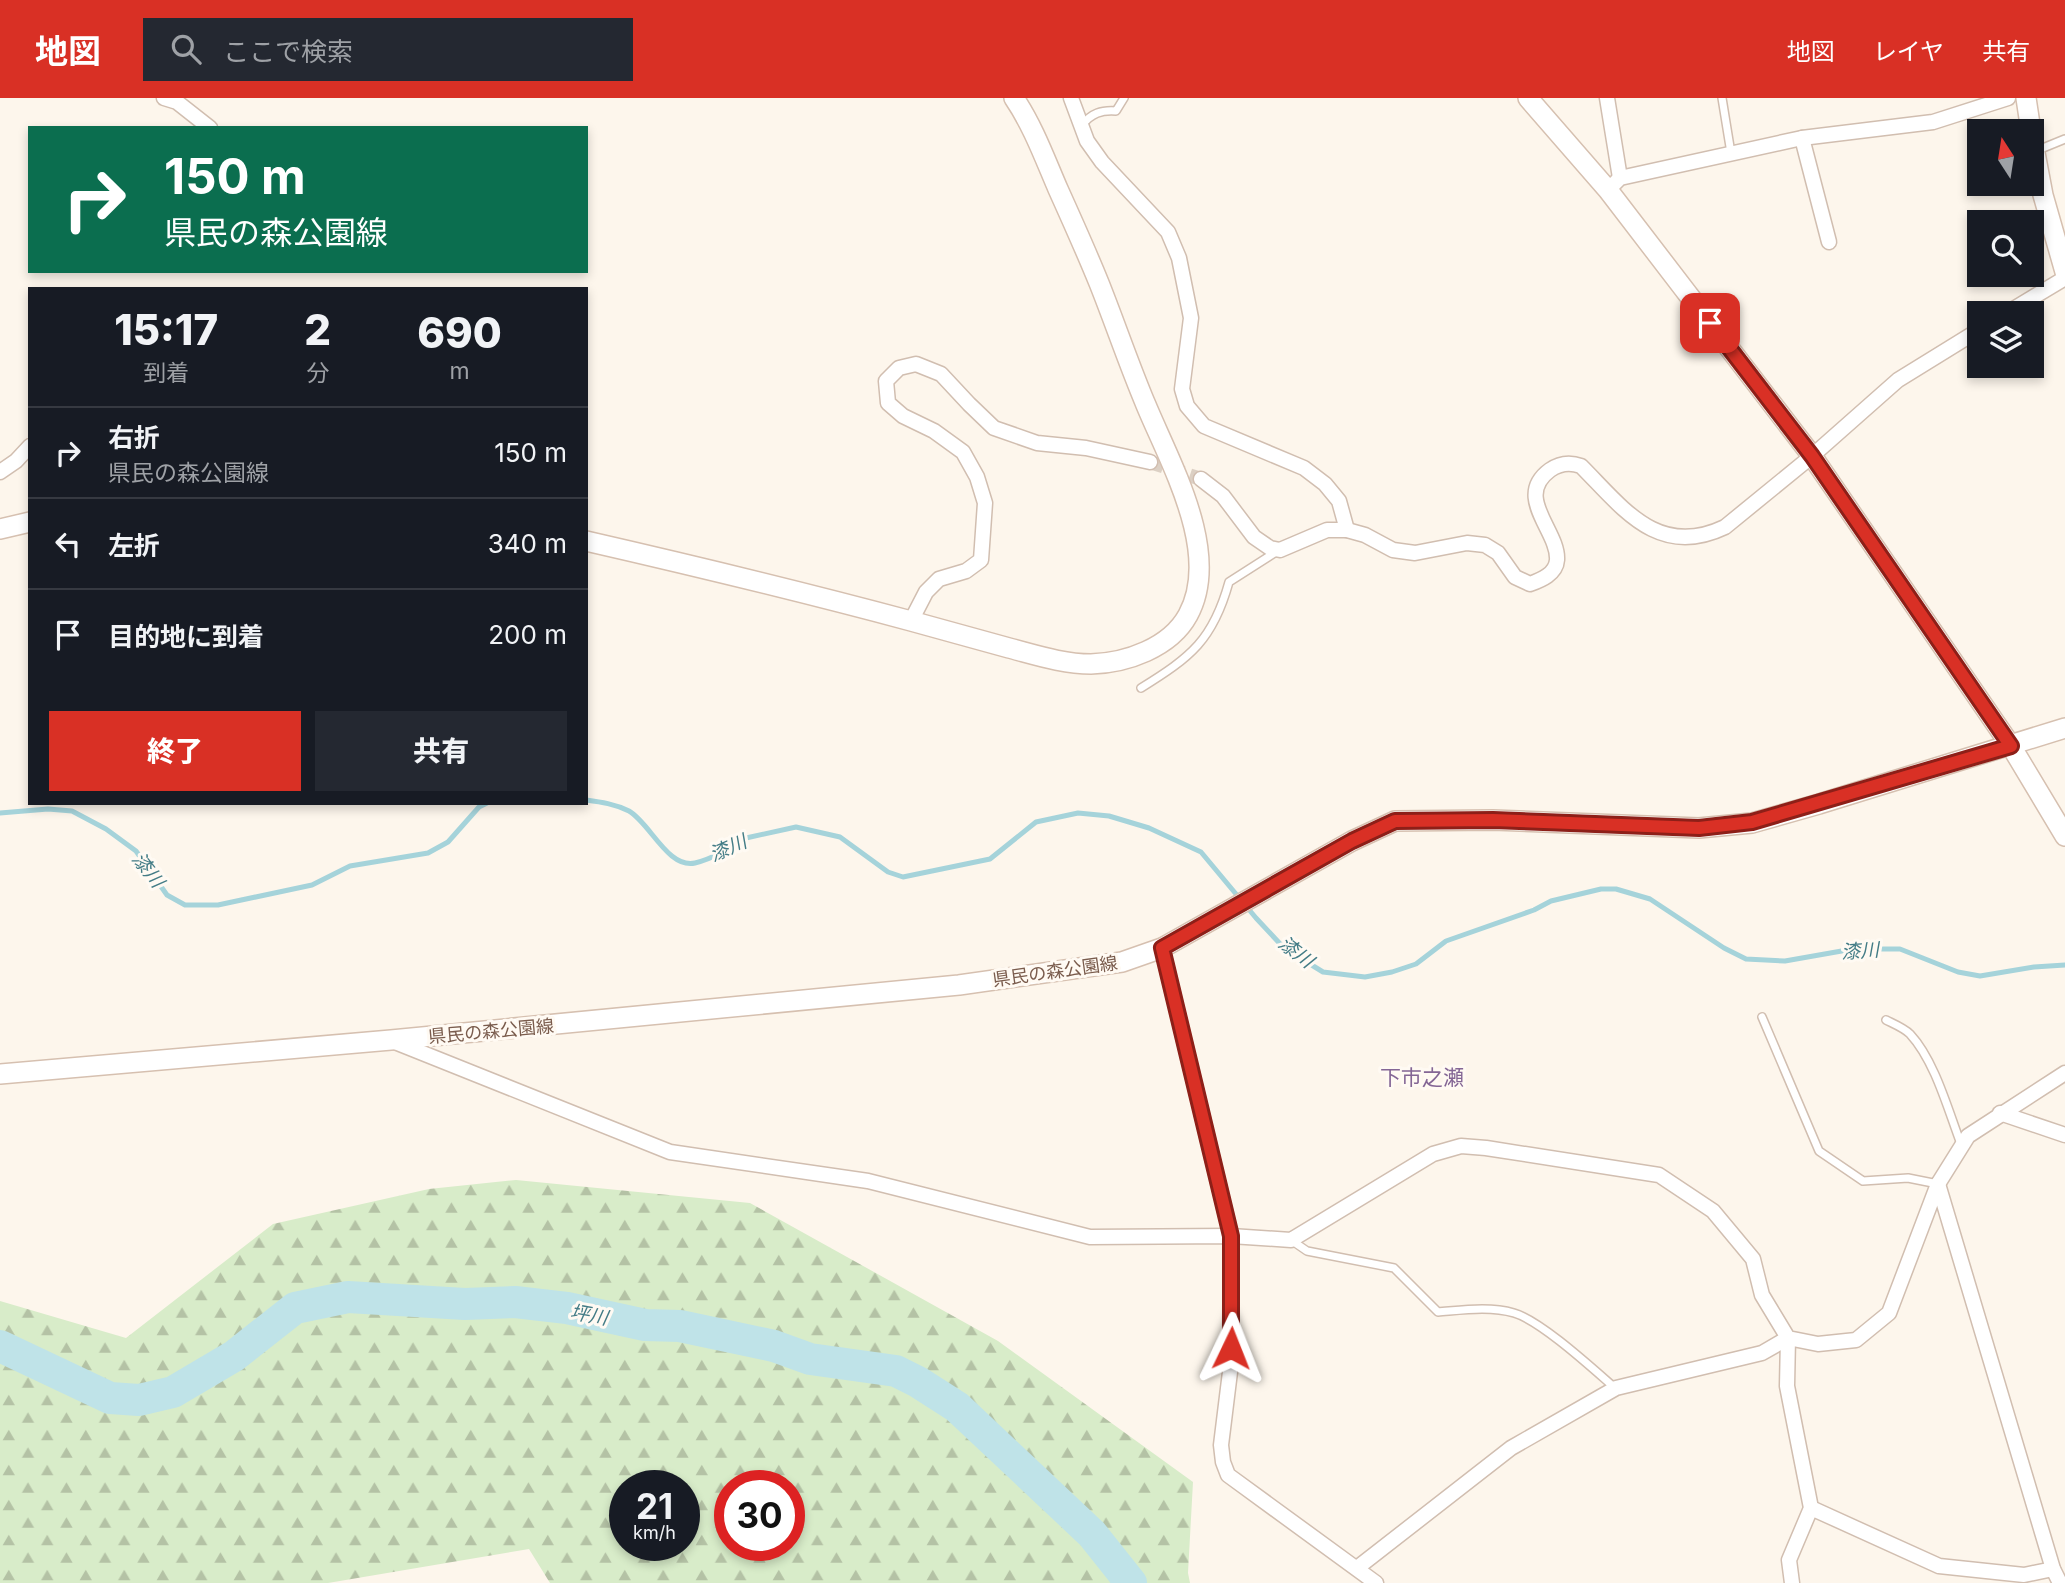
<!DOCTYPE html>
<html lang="ja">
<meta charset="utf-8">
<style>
:root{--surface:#171b24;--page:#242831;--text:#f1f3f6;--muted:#9ea1a6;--line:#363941;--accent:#d93025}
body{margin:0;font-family:Inter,"Noto Sans JP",sans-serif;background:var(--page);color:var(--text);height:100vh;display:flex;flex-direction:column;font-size:26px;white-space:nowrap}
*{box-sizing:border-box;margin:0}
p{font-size:23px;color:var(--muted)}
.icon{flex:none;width:38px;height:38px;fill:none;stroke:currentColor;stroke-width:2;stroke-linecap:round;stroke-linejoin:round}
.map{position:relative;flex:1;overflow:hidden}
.details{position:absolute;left:28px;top:189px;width:560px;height:518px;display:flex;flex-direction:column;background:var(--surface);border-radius:0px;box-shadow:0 4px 10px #0003}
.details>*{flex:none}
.banner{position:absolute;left:28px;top:28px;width:560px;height:147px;border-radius:0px;box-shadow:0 4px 10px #0003;background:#0b6e4f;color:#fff;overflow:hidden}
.needle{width:46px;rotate:348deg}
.tools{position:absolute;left:1967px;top:21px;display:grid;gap:14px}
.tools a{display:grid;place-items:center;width:77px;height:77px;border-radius:0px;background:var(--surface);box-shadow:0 4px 10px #0003;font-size:35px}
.speed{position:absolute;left:609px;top:1372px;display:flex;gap:14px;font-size:35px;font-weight:700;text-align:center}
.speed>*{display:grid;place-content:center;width:91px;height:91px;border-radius:50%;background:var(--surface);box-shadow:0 4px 10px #0003;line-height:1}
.speed small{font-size:18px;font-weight:400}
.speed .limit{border:10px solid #d22;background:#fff;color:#111}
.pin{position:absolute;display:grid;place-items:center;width:60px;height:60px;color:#fff;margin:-30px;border-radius:14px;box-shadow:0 4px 10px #0006}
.me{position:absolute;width:77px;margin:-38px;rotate:2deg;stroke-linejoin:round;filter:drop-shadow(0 0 5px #0008)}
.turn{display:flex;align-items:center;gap:24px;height:147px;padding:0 21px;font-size:32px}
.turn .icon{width:91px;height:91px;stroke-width:2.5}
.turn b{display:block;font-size:49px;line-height:60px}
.eta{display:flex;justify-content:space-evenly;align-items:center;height:119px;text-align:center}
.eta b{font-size:42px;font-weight:800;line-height:49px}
.button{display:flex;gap:14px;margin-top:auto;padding:14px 21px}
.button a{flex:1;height:80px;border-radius:0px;background:var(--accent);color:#fff;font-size:28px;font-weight:800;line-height:80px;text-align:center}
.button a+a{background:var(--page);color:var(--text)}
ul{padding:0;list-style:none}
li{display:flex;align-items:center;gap:21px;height:91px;padding:0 21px;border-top:2px solid var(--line)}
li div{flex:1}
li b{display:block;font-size:26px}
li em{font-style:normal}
header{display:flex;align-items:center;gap:42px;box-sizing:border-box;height:98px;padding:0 35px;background:var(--accent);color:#fff}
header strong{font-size:33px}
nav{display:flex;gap:38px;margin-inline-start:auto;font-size:24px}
.search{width:490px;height:63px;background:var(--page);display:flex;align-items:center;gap:18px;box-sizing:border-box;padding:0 24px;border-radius:0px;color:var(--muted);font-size:26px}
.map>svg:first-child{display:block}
.forest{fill:url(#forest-firs);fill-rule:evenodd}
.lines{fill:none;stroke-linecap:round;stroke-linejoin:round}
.stream{stroke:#a5d3da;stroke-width:5}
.river{stroke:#bfe3e8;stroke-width:32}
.street-tunnel{stroke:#dcd0c4;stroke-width:14;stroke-dasharray:14 7;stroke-linecap:butt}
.lane-casing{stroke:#d1beb0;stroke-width:10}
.street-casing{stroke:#d1beb0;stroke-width:17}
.secondary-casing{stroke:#d6c0b0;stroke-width:22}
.lane{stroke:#fff;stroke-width:7}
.street{stroke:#fff;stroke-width:14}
.secondary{stroke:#fff;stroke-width:19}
.route-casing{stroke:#8d1f18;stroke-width:18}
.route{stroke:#d93025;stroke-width:12}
.labels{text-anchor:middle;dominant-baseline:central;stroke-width:6;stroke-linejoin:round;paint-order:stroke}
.street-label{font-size:18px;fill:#7a5c4d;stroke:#fffaf3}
.water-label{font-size:19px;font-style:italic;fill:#437c86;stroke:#fffaf3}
.quarter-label{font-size:21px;fill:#846695;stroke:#fffaf3}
</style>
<header>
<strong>地図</strong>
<div class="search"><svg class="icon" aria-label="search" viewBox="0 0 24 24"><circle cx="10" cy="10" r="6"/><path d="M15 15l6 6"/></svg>ここで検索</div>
<nav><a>地図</a><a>レイヤ</a><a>共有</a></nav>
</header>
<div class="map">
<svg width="2065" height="1485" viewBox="0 0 2065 1485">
<defs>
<pattern id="forest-firs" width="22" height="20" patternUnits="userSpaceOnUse" patternTransform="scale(1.75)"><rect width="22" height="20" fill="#d8ecc9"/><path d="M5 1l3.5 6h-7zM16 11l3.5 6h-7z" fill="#b4c2a5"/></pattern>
</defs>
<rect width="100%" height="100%" fill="#fdf6ec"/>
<path class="forest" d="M516,1082l234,23 248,138 195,141 -5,91 2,10h-640l-21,-34 -201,34h-328v-282l126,37 147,-114 156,-35zM625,1388h59v59h-59zM730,1388h59v59h-59z"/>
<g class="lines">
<g class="stream">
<path d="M586,702c15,2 29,4 43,11 21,12 39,58 66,52 15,-3 31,-13 46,-19l5,-6 50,-11 44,10 48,35 15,5 87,-18 46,-37 42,-9 31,3 40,12 52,24 55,66 28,30 39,24 42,5 27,-5 24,-8 30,-23 88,-31 17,-9 50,-12h15l34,10 74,49 22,11 39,2 68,-12h47l58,23 22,4 54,-9 31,-2"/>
<path d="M0,715l48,-4 24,2 34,18 30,22 31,44 18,10h33l94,-20 38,-19 78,-13 20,-11 31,-35 8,-4"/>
</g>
<path class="river" d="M0,1248l110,52 29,2 34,-8 61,-36 61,-48 53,-11 117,7 50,-2 52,6 78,17 35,1 94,20 36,13 86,12 22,11 39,25 135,127 39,49"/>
<path class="street-tunnel" d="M1150,364l51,17"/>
<defs>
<g id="lane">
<path d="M1722,0l9,55"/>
<path d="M1082,27c10,-12 19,-15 34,-14l8,-13"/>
<path d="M2038,52l27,-11"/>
<path d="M1141,590c50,-31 72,-48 88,-106l50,-32"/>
<path d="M1762,919l57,134 44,30 45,-3 30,6"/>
<path d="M1886,922c8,4 18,8 24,14 25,27 38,76 51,110"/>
<path d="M1291,1142l16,11 87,17 44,44c25,-2 52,-6 76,1 27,8 78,55 101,75"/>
</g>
<g id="street">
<path d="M164,0l13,4 33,26"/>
<path d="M1071,0l16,43 15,21 66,70 11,26 12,60 -9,71 5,17 17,20 100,42 21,16 14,17 8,29"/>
<path d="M1607,0l13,80"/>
<path d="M1802,40l27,104"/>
<path d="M1608,92l12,-12 182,-40 131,-16 75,-24"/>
<path d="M2007,215l58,-35"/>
<path d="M0,374l16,-11 14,-15"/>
<path d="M1201,381l22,17 31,41 16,11 10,2 47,-20h20l18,5 28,15 22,3 52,-10 18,2 13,8 17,24 15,7c11,-4 26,-10 27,-24 2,-29 -44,-63 -7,-90 10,-7 20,-8 31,-4 42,42 77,93 144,61l87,-71 86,-76 81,-50"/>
<path d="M911,523l15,-29 13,-13 27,-8 15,-11 4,-57 -8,-26 -14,-25 -29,-21 -31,-15 -15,-13 -2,-22 13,-13 17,-4 25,10 28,30 25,24 43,15 49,5 64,14"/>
<path d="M1162,850l69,288 -1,136 -9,73 2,17 5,13 148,108"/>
<path d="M395,944l275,110 198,29 222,56 141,-1 60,4 142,-86 28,-8 25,2 173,27 54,36 40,48 9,36 26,43 30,6 38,-4 33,-27 49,-129 30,-48 97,-63"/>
<path d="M2000,1015l65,22"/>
<path d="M1938,1086l115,385 7,14"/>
<path d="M1811,1410l128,58 85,9 29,-6"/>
<path d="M1357,1470l154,-120 105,-60 146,-35 26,-15 -1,48 24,122 -22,52 3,23"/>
</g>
<g id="secondary">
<path d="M1528,0l80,92 204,266 199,290 54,90"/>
<path d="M2026,0l5,33"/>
<path d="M2032,39l11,58 22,77"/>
<path d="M0,431l30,-7"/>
<path d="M586,443c109,25 217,51 325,80 33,9 65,18 98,27 27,7 54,16 82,16 35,-1 79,-16 97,-49 34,-62 -18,-152 -42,-210 -17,-40 -31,-82 -47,-122 -13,-32 -27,-63 -41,-94 -13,-30 -25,-63 -44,-91"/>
<path d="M0,976l391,-34 568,-55 163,-23 40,-14 190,-107 43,-20 98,-1 206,8 53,-5 67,-19 246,-76"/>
</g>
</defs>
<use href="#lane" class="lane-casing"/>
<use href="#street" class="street-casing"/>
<use href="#secondary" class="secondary-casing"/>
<use href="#lane" class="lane"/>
<use href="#street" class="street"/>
<use href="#secondary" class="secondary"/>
</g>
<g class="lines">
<defs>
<path id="route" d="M1231,1250v-112l-69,-288 190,-107 43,-20 98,-1 206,8 53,-6 259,-76 -199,-290 -102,-133"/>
</defs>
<use href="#route" class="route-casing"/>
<use href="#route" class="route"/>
</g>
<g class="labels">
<g class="street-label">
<text transform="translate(1055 873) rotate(-8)">県民の森公園線</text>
<text transform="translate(491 933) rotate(-5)">県民の森公園線</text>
</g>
<g class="water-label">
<text transform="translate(728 750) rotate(-24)">漆川</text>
<text transform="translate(148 772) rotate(52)">漆川</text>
<text transform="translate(1860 853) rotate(-4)">漆川</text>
<text transform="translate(1296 854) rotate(37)">漆川</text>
<text transform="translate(589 1217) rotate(10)">坪川</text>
</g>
<g class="quarter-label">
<text x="1422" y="979">下市之瀬</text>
</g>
</g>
</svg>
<div class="tools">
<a><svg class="needle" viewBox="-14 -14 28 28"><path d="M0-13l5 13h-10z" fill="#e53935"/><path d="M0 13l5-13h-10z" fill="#9ea1a6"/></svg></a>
<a><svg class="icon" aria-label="search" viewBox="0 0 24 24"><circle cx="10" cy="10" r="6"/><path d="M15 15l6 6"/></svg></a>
<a><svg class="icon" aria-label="layers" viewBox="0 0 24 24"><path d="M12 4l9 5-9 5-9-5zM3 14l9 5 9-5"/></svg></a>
</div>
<div class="speed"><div>21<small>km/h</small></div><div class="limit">30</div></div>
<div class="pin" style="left:1710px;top:225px;background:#d93025"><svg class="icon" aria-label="arrive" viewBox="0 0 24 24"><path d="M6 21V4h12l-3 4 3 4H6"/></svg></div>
<svg class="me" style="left:1231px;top:1250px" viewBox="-20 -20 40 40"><path d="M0-17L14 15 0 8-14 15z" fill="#d93025" stroke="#fff" stroke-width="4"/></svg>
<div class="banner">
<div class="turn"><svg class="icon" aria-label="right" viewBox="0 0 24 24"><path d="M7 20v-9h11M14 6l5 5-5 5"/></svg><div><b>150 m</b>県民の森公園線</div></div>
</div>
<section class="details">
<div class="eta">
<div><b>15:17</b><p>到着</p></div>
<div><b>2</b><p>分</p></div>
<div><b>690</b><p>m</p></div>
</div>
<ul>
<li><svg class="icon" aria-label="right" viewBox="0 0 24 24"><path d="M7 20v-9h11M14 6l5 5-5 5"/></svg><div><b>右折</b><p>県民の森公園線</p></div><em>150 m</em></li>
<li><svg class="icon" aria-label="left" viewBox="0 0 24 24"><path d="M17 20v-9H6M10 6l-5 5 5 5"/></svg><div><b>左折</b></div><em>340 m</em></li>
<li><svg class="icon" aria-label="arrive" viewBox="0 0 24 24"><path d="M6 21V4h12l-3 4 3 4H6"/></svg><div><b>目的地に到着</b></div><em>200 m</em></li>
</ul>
<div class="button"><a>終了</a><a>共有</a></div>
</section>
</div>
